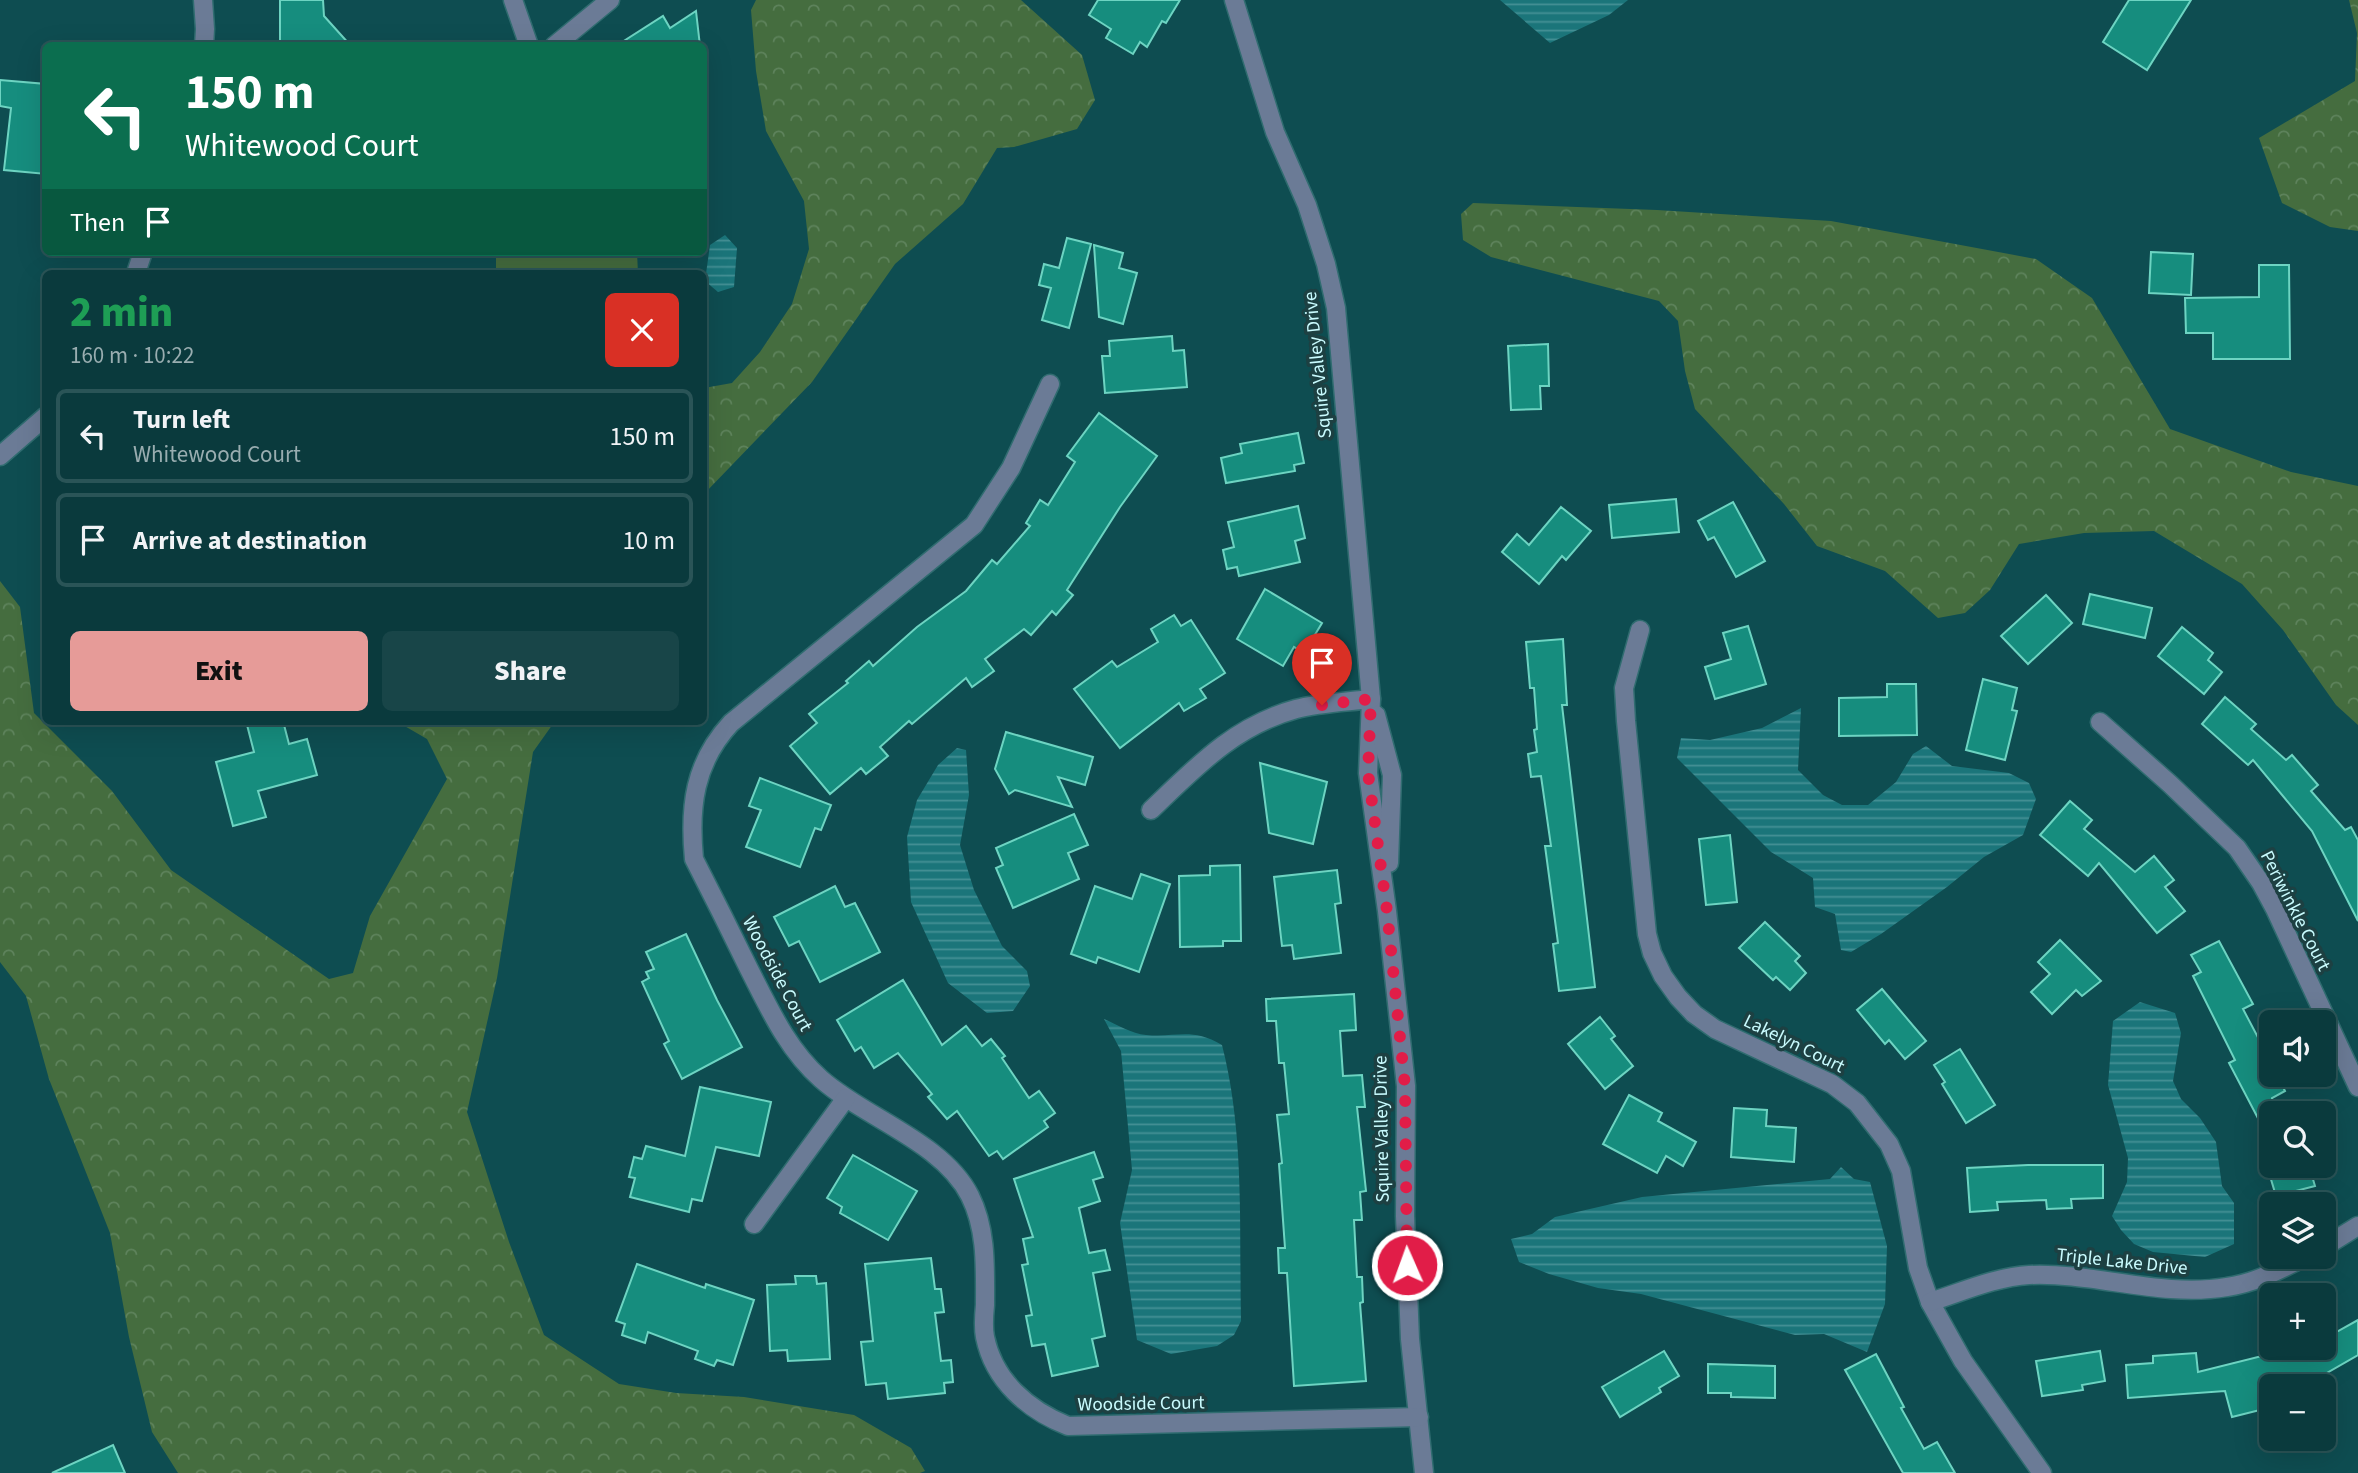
<!DOCTYPE html>
<meta charset="utf-8">
<style>
:root{--surface:#0a3a3d;--page:#184548;--text:#f1f3f6;--muted:#99adb0;--line:#2a5457;--accent:#e69b98}
body{margin:0;font-family:"Source Sans 3",sans-serif;background:var(--page);color:var(--text);height:100vh;display:flex;flex-direction:column;font-size:26px;white-space:nowrap}
*{box-sizing:border-box;margin:0}
p{font-size:23px;color:var(--muted)}
.icon{flex:none;width:38px;height:38px;fill:none;stroke:currentColor;stroke-width:2;stroke-linecap:round;stroke-linejoin:round}
.map{position:relative;flex:1;overflow:hidden}
.panel{position:absolute;left:42px;top:270px;width:665px;height:455px;display:flex;flex-direction:column;background:var(--surface);border-radius:10px;box-shadow:0 7px 28px #0002,0 0 0 2px var(--line)}
.panel>*{flex:none}
.hud{position:absolute;left:42px;top:42px;width:665px;height:214px;border-radius:10px;box-shadow:0 7px 28px #0002,0 0 0 2px var(--line);background:#0b6e4f;color:#fff;overflow:hidden}
.buttons{position:absolute;left:2259px;top:1010px;display:grid;gap:14px}
.buttons a{display:grid;place-items:center;width:77px;height:77px;border-radius:10px;background:var(--surface);box-shadow:0 7px 28px #0002,0 0 0 2px var(--line);font-size:35px}
.pin{position:absolute;display:grid;place-items:center;width:60px;height:60px;color:#fff;margin:-72px -30px;border-radius:50% 50% 50% 0;rotate:-45deg;box-shadow:0 0 7px #0007}
.pin .icon{rotate:45deg}
.me{position:absolute;width:77px;margin:-38px;rotate:358deg;stroke-linejoin:round;filter:drop-shadow(0 0 5px #0008)}
.turn{display:flex;align-items:center;gap:24px;height:147px;padding:0 28px;font-size:32px}
.turn .icon{width:91px;height:91px;stroke-width:2.5}
.turn b{display:block;font-size:49px;line-height:60px}
.then{display:flex;align-items:center;height:66px;padding:0 28px;background:#0003;gap:14px;font-size:26px}
.round{display:grid;place-items:center;flex:none;width:74px;height:74px;border-radius:10px;background:var(--page)}
.head{display:flex;align-items:center;justify-content:space-between;height:119px;padding:0 28px}
h1{font-size:42px;font-weight:800;line-height:52px;color:#1e9e55}
.primary-button{display:flex;gap:14px;margin-top:auto;padding:14px 28px}
.primary-button a{flex:1;height:80px;border-radius:10px;background:var(--accent);color:#111;font-size:28px;font-weight:800;line-height:80px;text-align:center}
.primary-button a+a{background:var(--page);color:var(--text)}
ul{padding:0;list-style:none}
li{display:flex;align-items:center;gap:21px;height:94px;margin:0 14px 10px;padding:0 14px;border:4px solid var(--line);border-radius:10px}
li div{flex:1}
li b{display:block;font-size:26px}
li em{font-style:normal}
.map>svg:first-child{display:block}
.forest{fill:url(#forest-crowns)}
.garden{fill:#456d3f}
.water{fill:url(#water-rules)}
.building{fill:#168d7e;stroke:#6dd4c2;stroke-width:2}
.lines{fill:none;stroke-linecap:round;stroke-linejoin:round}
.street-casing{stroke:#306c70;stroke-width:21}
.street{stroke:#6b7b96;stroke-width:18}
.route{stroke:#e11d48;stroke-width:12;stroke-dasharray:0 21.6}
.labels{text-anchor:middle;dominant-baseline:central;stroke-width:7;stroke-linejoin:round;paint-order:stroke}
.street-label{font-size:19px;fill:#c9fbfe;stroke:#1d4042}
</style>
<div class="map">
<svg width="2358" height="1473" viewBox="0 0 2358 1473">
<defs>
<pattern id="forest-crowns" width="20" height="18" patternUnits="userSpaceOnUse" patternTransform="scale(1.75)"><rect width="20" height="18" fill="#456d3f"/><path d="M2 6a3 3 0 1 1 6 0M12 15a3 3 0 1 1 6 0" fill="none" stroke="#5e835c"/></pattern>
<pattern id="water-rules" width="6" height="5" patternUnits="userSpaceOnUse" patternTransform="scale(1.75)"><rect width="6" height="5" fill="#1b757a"/><path d="M0 2.5h6" fill="none" stroke="#459095"/></pattern>
</defs>
<rect width="100%" height="100%" fill="#0e4d51"/>
<g class="forest">
<path d="M756,0h265l61,55 13,45 -18,29 -63,18 -17,1 -34,56 -68,60 -83,118 -108,112v-106l28,-5 28,-31 32,-48 17,-55 -5,-48 -38,-70 -10,-60 -5,-61z"/>
<path d="M2349,0h9v231l-28,-4 -48,-24 -23,-65 96,-57 2,-48z"/>
<path d="M1473,203l184,7 174,11 205,38 56,39 78,131 121,43 67,14v239l-22,-20 -53,-75 -41,-46 -88,-53 -70,2 -65,11 -29,46 -25,23 -27,5 -53,-47 -68,-25 -33,-42 -89,-95 -10,-38 -7,-50 -19,-20 -168,-44 -28,-17 -2,-26z"/>
<path d="M0,581l20,26 14,106 78,78 59,79 158,109 24,-6 17,-57 77,-137 -20,-40 -31,-18h159l-22,31 -36,226 -30,134 42,130 35,93 75,49 57,9 68,4 110,18 57,33 14,23 -5,2h-742l-26,-41 -23,-95 -19,-104 -61,-154 -23,-83 -26,-34z"/>
</g>
<path class="garden" d="M496,252h141l1,21h-142z"/>
<g class="water">
<path d="M1500,0h128l-19,15 -59,28z"/>
<path d="M725,235l12,13 -3,39 -16,5 -13,-11 5,-36z"/>
<path d="M1801,708l-3,62 25,25 19,10h26l28,-23 17,-28 13,-8 26,20 57,7 20,10 7,16 -13,36 -39,22 -37,30 -66,47 -30,18 -10,-2 -6,-36 -20,-7 -2,-29 -42,-26 -94,-94 4,-20 29,2 52,-12z"/>
<path d="M957,748l9,2 3,45 -9,50 14,45 28,56 25,25 3,15 -17,25 -26,2 -39,-30 -37,-81 -4,-65 10,-37 21,-35z"/>
<path d="M2140,1002l35,11 6,20 -8,48 8,18 19,19 16,24 6,44 12,17v41l-29,13 -52,-5 -19,-8 -13,-14 -9,-14 15,-34 1,-24 -20,-73 5,-64z"/>
<path d="M1104,1019c12,5 28,15 42,16 31,3 45,-8 76,10 23,89 17,184 19,276l-7,14 -17,11 -46,8 -34,-14 -17,-117 12,-53 -11,-119z"/>
<path d="M1841,1167l13,12 16,3 17,64 -2,58 -18,48 -43,-18 -29,1 -154,-41 -43,-6 -49,-14 -30,-12 -8,-23 21,-5 23,-17 87,-20 188,-18z"/>
</g>
<g class="building">
<path d="M280,0h43l1,16 27,30h-71z"/>
<path d="M1098,0h82l-14,23 -4,-2 -15,26 -7,-5 -7,12 -27,-16 5,-9 -22,-14z"/>
<path d="M2129,0h62l-44,70 -44,-28z"/>
<path d="M696,11l4,35h-84l47,-30 7,12z"/>
<path d="M0,80l46,4v90l-42,-4 7,-62 -11,-2z"/>
<path d="M1067,238l24,6 -22,84 -27,-8 9,-32 -12,-3 5,-21 15,4z"/>
<path d="M1094,245l29,8 -4,15 18,5 -14,51 -24,-7z"/>
<path d="M2151,252l42,2 -2,41 -42,-2z"/>
<path d="M2259,265h30l1,94h-77v-26h-27l-1,-35 74,-1z"/>
<path d="M1172,336l1,15 11,-1 3,37 -82,6 -3,-37h8l-1,-15z"/>
<path d="M1548,344l1,42h-9l1,23 -30,1 -3,-64z"/>
<path d="M1099,413l58,43 -37,51 -53,83 6,5 -17,20 -4,-4 -21,24 -7,-6 -39,30 9,12 -22,16 -6,-9 -54,46 -3,-3 -29,26 8,9 -22,18 -5,-6 -31,26 -40,-48 27,-23 -8,-9 39,-31 -2,-2 23,-20 4,5 44,-39 49,-36 26,-31 5,4 33,-38 -4,-3 14,-23 8,5 27,-43 -8,-6z"/>
<path d="M1298,433l6,30 -10,2 1,6 -69,12 -5,-25 21,-5 -2,-9z"/>
<path d="M1676,499l3,33 -67,6 -3,-33z"/>
<path d="M1733,502l32,59 -29,16 -22,-40 -6,3 -10,-19z"/>
<path d="M1298,506l7,32 -10,3 5,21 -61,14 -2,-9 -10,2 -4,-19 11,-3 -6,-25z"/>
<path d="M1561,507l30,24 -25,29 -4,-4 -23,28 -37,-32 15,-18 12,11z"/>
<path d="M1265,589l57,34 -18,30 -10,-6 -11,19 -46,-27z"/>
<path d="M2090,594l62,14 -7,30 -62,-14z"/>
<path d="M2046,595l26,28 -44,41 -27,-28z"/>
<path d="M1174,615l7,11 10,-6 34,53 -25,16 6,9 -22,13 -5,-8 -59,45 -46,-59 38,-28 5,6 41,-25 -7,-13z"/>
<path d="M1748,626l18,58 -51,15 -10,-32 26,-8 -8,-26z"/>
<path d="M2182,627l31,26 -5,7 14,12 -18,22 -46,-38z"/>
<path d="M1563,639l4,66h-5l33,282 -36,4 -6,-47 5,-1 -13,-97h6l-10,-70 -10,1 -3,-23 9,-2 -3,-22 3,-1 -3,-41h-4l-4,-46z"/>
<path d="M1983,679l34,9 -5,22 5,1 -12,49 -39,-10z"/>
<path d="M1887,684h29l1,51 -78,1v-38l48,-1z"/>
<path d="M2225,697l31,27 -5,5 35,31 6,-5 26,30 -7,6 34,39 6,-3 7,13v81l-46,-90 -59,-71 -5,5 -46,-41z"/>
<path d="M246,721h37l6,23 18,-5 10,36 -59,16 8,26 -33,9 -17,-64 38,-10z"/>
<path d="M1006,732l87,25 -8,28 -27,-8 14,30 -57,-17 -6,4 -14,-25z"/>
<path d="M1260,763l67,19 -14,62 -44,-11z"/>
<path d="M760,778l71,27 -10,25 -6,-2 -15,39 -54,-20 15,-37 -12,-4z"/>
<path d="M2070,801l22,19 -8,9 51,43 19,-16 20,24 -9,7 20,24 -28,22 -58,-70 -11,13 -48,-41z"/>
<path d="M1074,814l14,31 -20,8 11,26 -66,29 -17,-40 7,-3 -7,-17z"/>
<path d="M1730,835l7,67 -31,3 -7,-66z"/>
<path d="M1240,865l1,76h-18v5l-43,1 -1,-71 31,-1v-9z"/>
<path d="M1337,870l4,33 -6,1 6,49 -47,6 -2,-14 -10,1 -8,-69z"/>
<path d="M1141,874l29,10 -31,88 -41,-15 -2,6 -25,-9 24,-68 37,13z"/>
<path d="M835,886l10,21 10,-4 25,49 -60,30 -21,-41 -10,5 -15,-29z"/>
<path d="M1765,922l35,34 -5,5 11,12 -16,17 -14,-13 -3,3 -34,-32z"/>
<path d="M686,934l31,66 25,47 -60,32 -18,-35 5,-3 -27,-59 7,-4 -3,-6 8,-3 -8,-17z"/>
<path d="M2060,940l41,41 -19,15 -6,-6 -24,24 -21,-22 19,-18 -12,-12z"/>
<path d="M2219,941l34,63 -10,5 29,55v10h5l8,17 -13,7v47l-43,-82 6,-3 -42,-84 8,-4 -10,-17z"/>
<path d="M903,980l39,65 24,-19 16,20 9,-7 14,17 -3,2 27,40 10,-7 16,22 -11,8 4,6 -45,32 -6,-8 -8,5 -32,-45 -10,8 -19,-22 4,-3 -34,-41 -24,15 -13,-21 -6,4 -18,-31z"/>
<path d="M1882,989l44,52 -21,18 -16,-19 -4,4 -28,-34z"/>
<path d="M1354,994l2,36 -16,1 3,45 19,-1 3,32h-8l9,84 -6,1 2,28h-8l3,57h5l1,25 -3,1 6,78 -72,5 -7,-113h-8l-1,-25h7l-6,-84 3,-1 -5,-48 12,-1 -5,-51h-5l-3,-42h-9l-1,-22z"/>
<path d="M1600,1017l15,19 -4,3 22,27 -28,23 -37,-45z"/>
<path d="M1960,1049l35,56 -29,18 -24,-39 3,-2 -11,-17z"/>
<path d="M700,1087l71,15 -12,54 -43,-9 -14,54 -10,-2 -3,13 -59,-15 5,-19 -6,-1 5,-20 8,2 4,-13 39,10z"/>
<path d="M1629,1095l33,18 -4,8 38,21 -13,24 -17,-10 -9,17 -54,-29z"/>
<path d="M1734,1108l33,2 -1,16 30,2 -2,34 -63,-5z"/>
<path d="M1094,1152l9,25 -10,3 7,21 -21,7 10,45 16,-3 5,20 -17,3 12,63 -13,3 6,27 -46,10 -7,-32 -13,2 -6,-30 6,-1 -10,-50 6,-1 -5,-25 10,-2 -19,-58z"/>
<path d="M853,1155l64,36 -29,49 -48,-27 2,-6 -15,-9z"/>
<path d="M2028,1165h75v33l-32,1 1,9 -25,1 -1,-9 -49,2 1,8 -28,2 -3,-44z"/>
<path d="M2267,1166h42l6,20 -39,10z"/>
<path d="M931,1258l4,31h6l3,23 -9,1 6,48 10,-1 2,22 -9,1 1,10 -57,6 -2,-16 -20,2 -5,-43 12,-1 -8,-77z"/>
<path d="M637,1264l68,24 1,-4 48,16 -21,65 -16,-5 -3,6 -19,-7 3,-8 -50,-19 -3,11 -23,-8 3,-11 -9,-3z"/>
<path d="M795,1276h21l1,8 9,-1 4,76 -42,2 -1,-11 -17,1 -3,-66 29,-1z"/>
<path d="M2358,1320v35l-54,31h-32v21l-40,10 -7,-26 -97,7 -2,-33 27,-2v-7l43,-3 2,19 96,-24h30v-9z"/>
<path d="M1664,1351l15,25 -20,12 2,4 -41,25 -18,-30z"/>
<path d="M2100,1351l5,30 -23,4 1,5 -41,6 -6,-35z"/>
<path d="M1876,1354l28,53 -3,1 23,41 13,-7 18,31h-52l-58,-103z"/>
<path d="M1708,1364l67,2v32l-44,-1v-4h-23z"/>
<path d="M113,1445l12,28h-73z"/>
</g>
<g class="lines">
<defs>
<g id="street">
<path d="M203,0l2,29 -1,17"/>
<path d="M513,0l16,46"/>
<path d="M1234,0l41,132 32,73 19,59 10,44 35,391 -3,74 19,138 19,175 -1,130 5,123 14,134"/>
<path d="M554,46l56,-46"/>
<path d="M136,273l7,-21"/>
<path d="M1050,384l-39,84 -37,57 -243,198c-37,40 -42,84 -37,136 19,37 37,73 55,110 20,39 38,80 72,110 44,39 122,63 149,117 17,34 15,72 15,109 -1,10 -2,22 0,32 9,44 43,73 83,89l351,-9"/>
<path d="M0,456l46,-40"/>
<path d="M1640,630l-16,58 2,33 21,213 5,19 11,23 15,21 16,17 21,15 117,55 25,19 32,41 12,27 17,97 12,34 33,59 79,112"/>
<path d="M1376,715l16,60 -3,88"/>
<path d="M2100,722l70,62 67,64 24,35 14,26 83,178"/>
<path d="M1151,810c45,-43 83,-84 145,-101 23,-6 50,-7 75,-10"/>
<path d="M754,1224l92,-126"/>
<path d="M2324,1247l34,-21"/>
<path d="M1930,1302c32,-10 65,-25 99,-27 66,-3 131,23 198,12 29,-4 54,-18 80,-31"/>
</g>
</defs>
<use href="#street" class="street-casing"/>
<use href="#street" class="street"/>
</g>
<g class="lines">
<path class="route" d="M1322,705l49,-6 -3,74 19,138 18,175 2,179"/>
</g>
<g class="labels">
<g class="street-label">
<text transform="translate(1318 365) rotate(-96)">Squire Valley Drive</text>
<text transform="translate(2295 911) rotate(63)">Periwinkle Court</text>
<text transform="translate(777 974) rotate(62)">Woodside Court</text>
<text transform="translate(1794 1044) rotate(26)">Lakelyn Court</text>
<text transform="translate(1382 1129) rotate(-91)">Squire Valley Drive</text>
<text transform="translate(2122 1262) rotate(6)">Triple Lake Drive</text>
<text transform="translate(1141 1404) rotate(-1)">Woodside Court</text>
</g>
</g>
</svg>
<div class="buttons">
<a><svg class="icon" aria-label="sound" viewBox="0 0 24 24"><path d="M4 9h4l5-4v14l-5-4H4zM17 9q2 3 0 6"/></svg></a>
<a><svg class="icon" aria-label="search" viewBox="0 0 24 24"><circle cx="10" cy="10" r="6"/><path d="M15 15l6 6"/></svg></a>
<a><svg class="icon" aria-label="layers" viewBox="0 0 24 24"><path d="M12 4l9 5-9 5-9-5zM3 14l9 5 9-5"/></svg></a>
<a>+</a>
<a>−</a>
</div>
<div class="pin" style="left:1322px;top:705px;background:#d93025"><svg class="icon" aria-label="arrive" viewBox="0 0 24 24"><path d="M6 21V4h12l-3 4 3 4H6"/></svg></div>
<svg class="me" style="left:1407px;top:1265px" viewBox="-20 -20 40 40"><circle r="17" fill="#e11d48" stroke="#fff" stroke-width="3"/><path d="M0-11L8 9 0 5-8 9z" fill="#fff"/></svg>
<div class="hud">
<div class="turn"><svg class="icon" aria-label="left" viewBox="0 0 24 24"><path d="M17 20v-9H6M10 6l-5 5 5 5"/></svg><div><b>150 m</b>Whitewood Court</div></div>
<div class="then">Then<svg class="icon" aria-label="arrive" viewBox="0 0 24 24"><path d="M6 21V4h12l-3 4 3 4H6"/></svg></div>
</div>
<section class="panel">
<div class="head"><div><h1>2 min</h1><p>160 m · 10:22</p></div><a class="round" style="background:#d93025;color:#fff"><svg class="icon" aria-label="close" viewBox="0 0 24 24"><path d="M6 6l12 12M18 6L6 18"/></svg></a></div>
<ul>
<li><svg class="icon" aria-label="left" viewBox="0 0 24 24"><path d="M17 20v-9H6M10 6l-5 5 5 5"/></svg><div><b>Turn left</b><p>Whitewood Court</p></div><em>150 m</em></li>
<li><svg class="icon" aria-label="arrive" viewBox="0 0 24 24"><path d="M6 21V4h12l-3 4 3 4H6"/></svg><div><b>Arrive at destination</b></div><em>10 m</em></li>
</ul>
<div class="primary-button"><a>Exit</a><a>Share</a></div>
</section>
</div>
